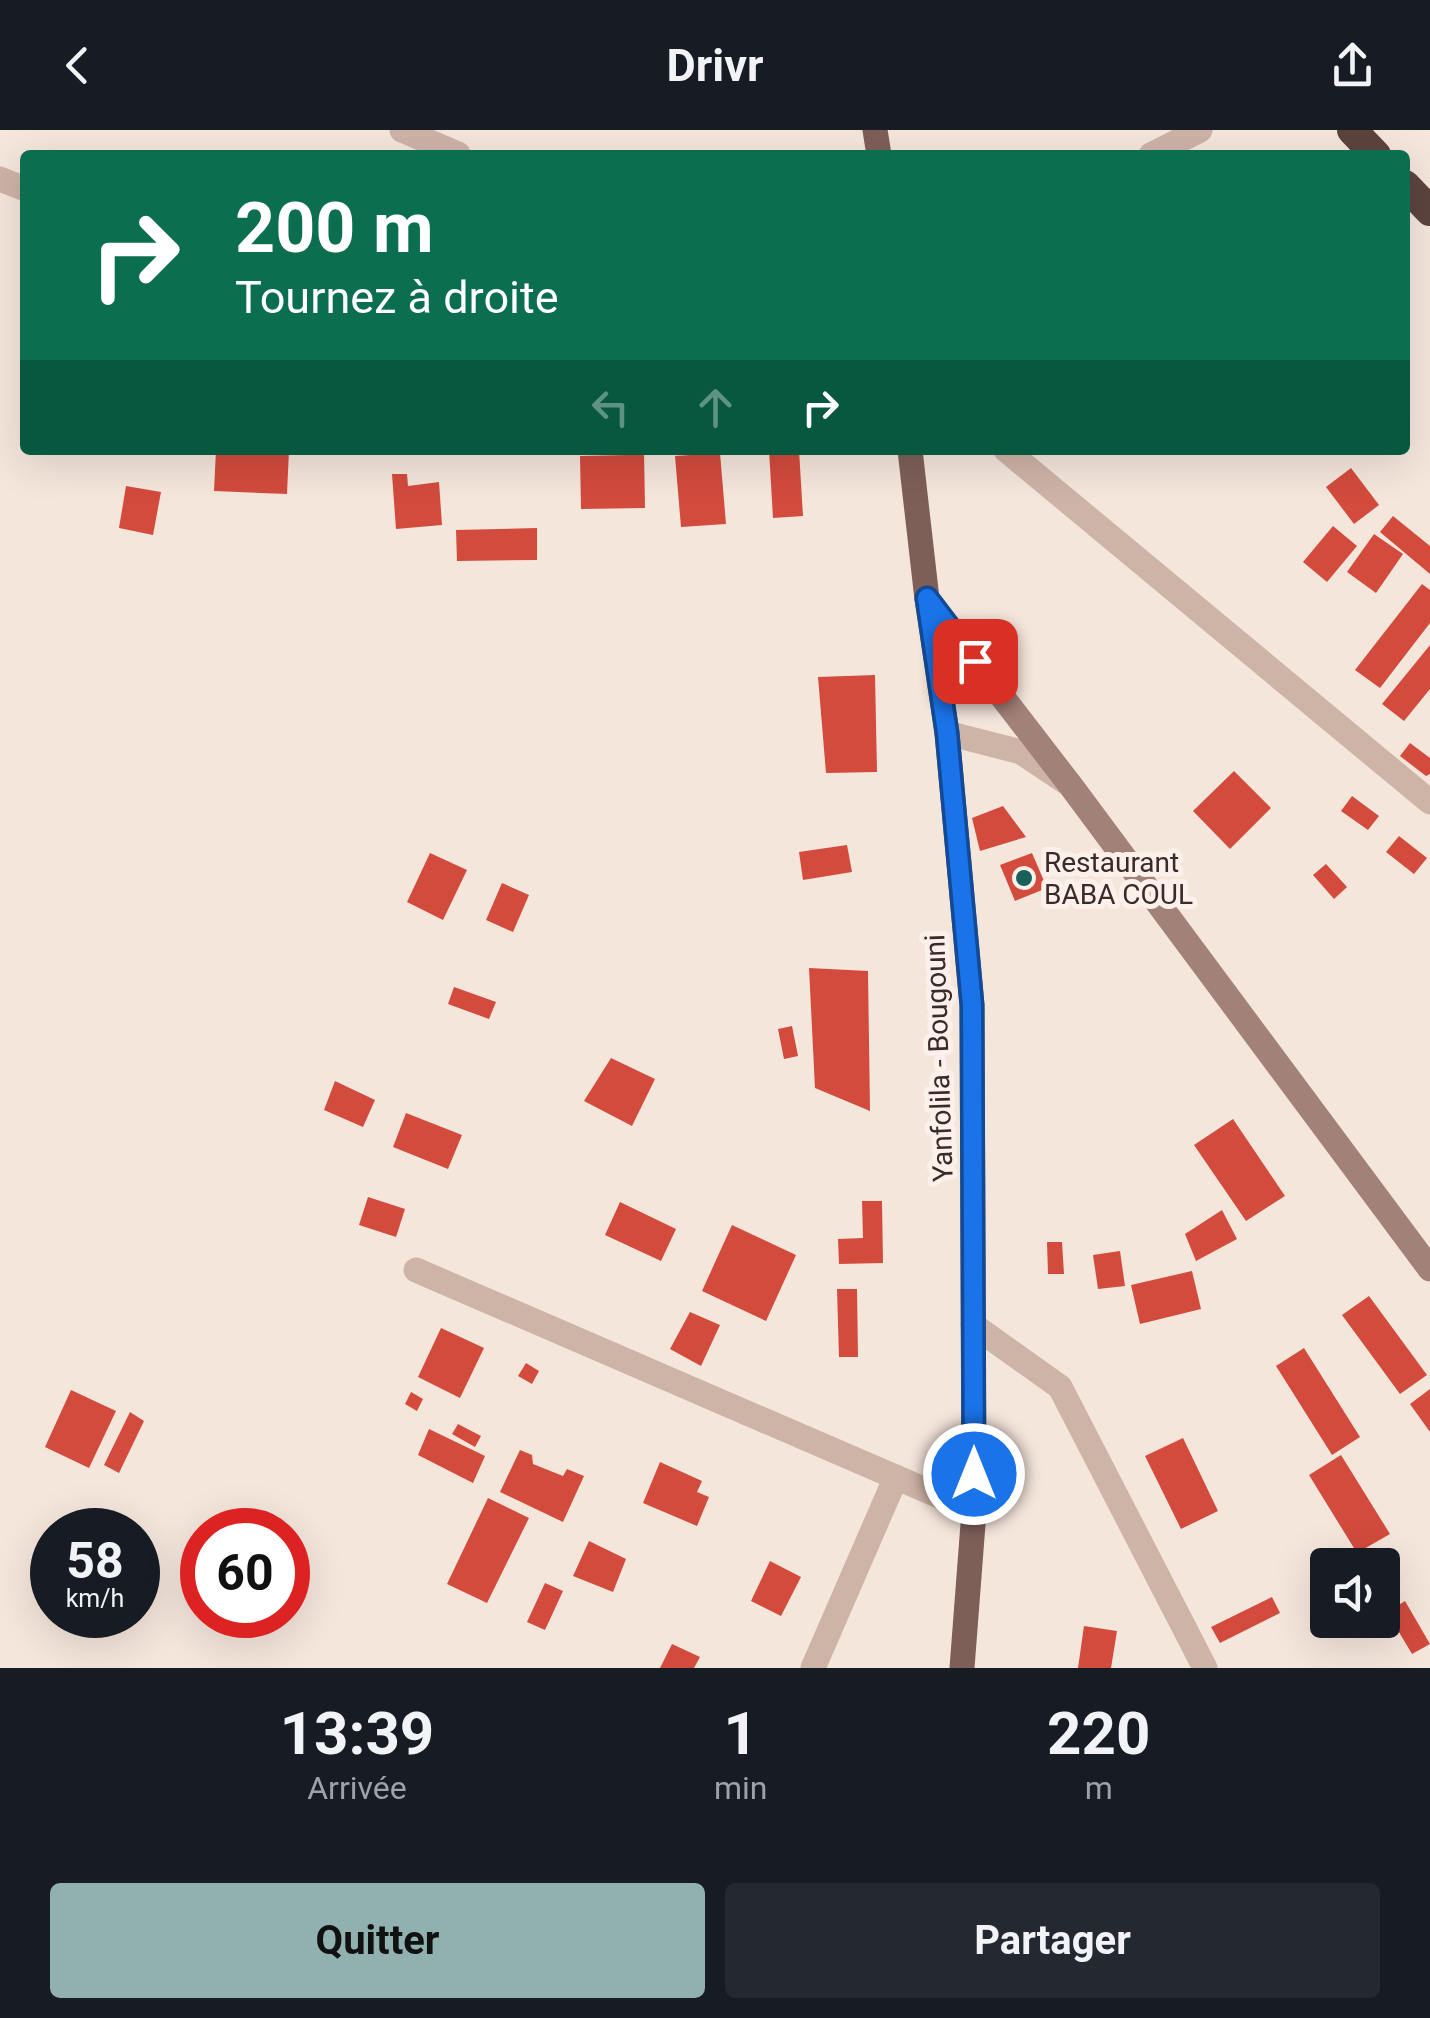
<!DOCTYPE html>
<html lang="fr">
<meta charset="utf-8">
<style>
:root{--surface:#171b24;--page:#242831;--text:#f1f3f6;--muted:#9ea1a6;--accent:#90b1b0}
body{margin:0;font-family:Roboto,sans-serif;background:var(--page);color:var(--text);height:100vh;display:flex;flex-direction:column;font-size:38px;white-space:nowrap}
*{box-sizing:border-box;margin:0}
p{font-size:32px;color:var(--muted)}
.icon{flex:none;width:55px;height:55px;fill:none;stroke:currentColor;stroke-width:2;stroke-linecap:round;stroke-linejoin:round}
.map{position:relative;height:1538px;overflow:hidden}
.details{display:flex;flex-direction:column;background:var(--surface);flex:1}
.details>*{flex:none}
.top-card{position:absolute;left:20px;top:20px;width:1390px;height:305px;border-radius:10px;box-shadow:0 10px 40px #0002;background:#0b6e4f;color:#fff;overflow:hidden}
.tools{position:absolute;left:1310px;top:1418px;display:grid;gap:20px}
.tools a{display:grid;place-items:center;width:90px;height:90px;border-radius:10px;background:var(--surface);box-shadow:0 10px 40px #0002;font-size:50px}
.speed{position:absolute;left:30px;top:1378px;display:flex;gap:20px;font-size:50px;font-weight:700;text-align:center}
.speed>*{display:grid;place-content:center;width:130px;height:130px;border-radius:50%;background:var(--surface);box-shadow:0 10px 40px #0002;line-height:1}
.speed small{font-size:25px;font-weight:400}
.speed .limit{border:15px solid #d22;background:#fff;color:#111}
.pin{position:absolute;display:grid;place-items:center;width:85px;height:85px;color:#fff;margin:-42px;border-radius:20px;box-shadow:0 5px 15px #0006}
.me{position:absolute;width:110px;margin:-55px;rotate:0deg;stroke-linejoin:round;filter:drop-shadow(0 0 8px #0008)}
.turn{display:flex;align-items:center;gap:35px;height:210px;padding:0 50px;font-size:45px}
.turn .icon{width:130px;height:130px;stroke-width:2.5}
.turn b{display:block;font-size:70px;line-height:85px}
.lanes{display:flex;align-items:center;height:95px;padding:0 50px;background:#0003;justify-content:center;gap:50px;direction:ltr}
.lanes .off{opacity:.35}
.eta{display:flex;justify-content:space-evenly;align-items:center;height:170px;text-align:center}
.eta b{font-size:60px;font-weight:700;line-height:70px}
.button{display:flex;gap:20px;margin-top:auto;padding:20px 50px}
.button a{flex:1;height:115px;border-radius:10px;background:var(--accent);color:#111;font-size:40px;font-weight:700;line-height:115px;text-align:center}
.button a+a{background:var(--page);color:var(--text)}
header{display:flex;justify-content:space-between;align-items:center;height:130px;padding:0 50px;background:var(--surface);font-size:45px;font-weight:700}
.map>svg:first-child{display:block}
.building{fill:#d24b3d}
.lines{fill:none;stroke-linecap:round;stroke-linejoin:round}
.street{stroke:#ceb3a7;stroke-width:25}
.secondary{stroke:#a28178;stroke-width:25}
.primary{stroke:#7d5f58;stroke-width:25}
.highway{stroke:#5c433e;stroke-width:30}
.route-casing{stroke:#114b97;stroke-width:25}
.route{stroke:#1a73e8;stroke-width:18}
.poi-dot{fill:#19605a;stroke:#fcf1ea;stroke-width:4}
.labels{text-anchor:middle;dominant-baseline:central;stroke-width:10;stroke-linejoin:round;paint-order:stroke}
.poi-label{font-size:28px;fill:#3a2b28;stroke:#fcf1ea;text-anchor:start}
.street-label{font-size:28px;fill:#3a2b28;stroke:#fcf1ea}
</style>
<header><svg class="icon" aria-label="back" viewBox="0 0 24 24"><path d="M15 5l-7 7 7 7"/></svg>Drivr<svg class="icon" aria-label="share" viewBox="0 0 24 24"><path d="M12 15V3M7 8l5-5 5 5M5 13v7h14v-7"/></svg></header>
<div class="map">
<svg width="1430" height="1538" viewBox="0 0 1430 1538">
<rect width="100%" height="100%" fill="#f5e6dc"/>
<g class="building">
<path d="M216,320h73l-2,44 -73,-3z"/>
<path d="M627,320h17l1,58 -64,1 -1,-53 47,-1z"/>
<path d="M769,320h30l4,66 -30,2z"/>
<path d="M720,323l6,71 -45,3 -6,-71z"/>
<path d="M1351,338l28,37 -25,19 -28,-37z"/>
<path d="M392,344h15l1,12 31,-4 3,43 -46,4z"/>
<path d="M126,356l35,6 -8,43 -34,-7z"/>
<path d="M1393,386l37,30v28l-50,-42z"/>
<path d="M1333,396l24,20 -30,36 -24,-20z"/>
<path d="M537,398v32l-80,1 -1,-31z"/>
<path d="M1374,404l29,20 -27,39 -29,-21z"/>
<path d="M1422,454l8,6v33l-50,65 -25,-18z"/>
<path d="M1430,515v44l-26,32 -22,-17z"/>
<path d="M875,545l2,97 -51,1 -8,-96z"/>
<path d="M1410,613l20,15v16l-4,2 -26,-20z"/>
<path d="M1234,641l37,37 -41,41 -37,-38z"/>
<path d="M1352,666l27,20 -11,14 -27,-19z"/>
<path d="M1003,676l23,31 -46,14 -8,-33z"/>
<path d="M1399,706l28,22 -13,16 -28,-22z"/>
<path d="M847,715l5,27 -49,8 -4,-28z"/>
<path d="M430,723l37,17 -24,50 -36,-18z"/>
<path d="M1032,723l15,35 -32,13 -15,-36z"/>
<path d="M1326,734l21,23 -13,12 -21,-24z"/>
<path d="M502,753l27,12 -16,37 -27,-12z"/>
<path d="M809,838l59,3 2,140 -55,-23z"/>
<path d="M454,857l42,15 -7,17 -41,-15z"/>
<path d="M792,896l6,30 -14,3 -6,-30z"/>
<path d="M611,928l44,21 -23,47 -48,-25z"/>
<path d="M335,951l40,19 -12,27 -39,-17z"/>
<path d="M406,983l56,22 -14,34 -55,-22z"/>
<path d="M1233,989l52,77 -39,25 -52,-76z"/>
<path d="M368,1067l37,12 -9,28 -37,-12z"/>
<path d="M862,1071h20l1,62 -44,1 -1,-25 25,-1z"/>
<path d="M620,1072l56,27 -15,32 -56,-26z"/>
<path d="M1222,1080l15,29 -41,22 -11,-27z"/>
<path d="M732,1095l64,30 -30,66 -64,-30z"/>
<path d="M1047,1112h15l2,32h-16z"/>
<path d="M1120,1121l5,35 -27,3 -5,-34z"/>
<path d="M1192,1141l9,38 -61,15 -9,-39z"/>
<path d="M837,1159h20l1,68h-19z"/>
<path d="M1369,1166l58,79 -27,19 -58,-79z"/>
<path d="M690,1182l30,13 -19,41 -31,-17z"/>
<path d="M441,1198l43,20 -24,50 -42,-21z"/>
<path d="M1304,1218l56,89 -28,18 -56,-89z"/>
<path d="M526,1233l13,8 -7,13 -14,-8z"/>
<path d="M1430,1259v43l-20,-28z"/>
<path d="M71,1260l45,21 -27,57 -44,-21z"/>
<path d="M411,1262l12,7 -6,12 -12,-7z"/>
<path d="M130,1282l14,9 -25,52 -15,-8z"/>
<path d="M458,1294l23,12 -6,11 -23,-13z"/>
<path d="M429,1299l56,27 -12,27 -55,-28z"/>
<path d="M1183,1308l35,73 -37,18 -36,-73z"/>
<path d="M520,1320l12,5 1,9 30,12 4,-7 17,7 -21,46 -63,-30z"/>
<path d="M1341,1325l49,79 -33,19 -48,-78z"/>
<path d="M660,1332l42,19 -5,11 12,5 -12,29 -54,-23z"/>
<path d="M488,1368l41,20 -42,85 -40,-19z"/>
<path d="M589,1411l37,18 -13,33 -40,-16z"/>
<path d="M770,1431l31,16 -20,39 -30,-15z"/>
<path d="M545,1453l18,8 -18,39 -18,-8z"/>
<path d="M1272,1467l8,16 -60,30 -9,-16z"/>
<path d="M1405,1471l25,43 -18,10 -25,-42z"/>
<path d="M1084,1496l33,5 -6,37h-33z"/>
<path d="M672,1514l28,13 -6,11h-34z"/>
</g>
<g class="lines">
<g class="street">
<path d="M402,0l56,24"/>
<path d="M1151,25l49,-25"/>
<path d="M0,49l25,10"/>
<path d="M1006,320l424,352"/>
<path d="M947,603l74,19 45,30"/>
<path d="M416,1140l558,241"/>
<path d="M973,1195l87,62 145,281"/>
<path d="M813,1538l83,-191"/>
</g>
<path class="secondary" d="M927,469l144,187 359,483"/>
<g class="primary">
<path d="M875,0l4,25"/>
<path d="M910,320l17,149 20,134 25,272 2,506 -12,157"/>
</g>
<g class="highway">
<path d="M1352,0l24,25"/>
<path d="M1405,55l25,26"/>
</g>
</g>
<g class="lines">
<defs>
<path id="route" d="M974,1344l-2,-469 -25,-272 -20,-135 48,63"/>
</defs>
<use href="#route" class="route-casing"/>
<use href="#route" class="route"/>
</g>
<circle class="poi-dot" cx="1024" cy="748" r="10"/>
<g class="labels">
<g class="poi-label">
<text x="1044" y="732">Restaurant<tspan x="1044" dy="32">BABA COUL</tspan></text>
</g>
<g class="street-label">
<text transform="translate(939 928) rotate(-92)">Yanfolila - Bougouni</text>
</g>
</g>
</svg>
<div class="tools">
<a><svg class="icon" aria-label="sound" viewBox="0 0 24 24"><path d="M4 9h4l5-4v14l-5-4H4zM17 9q2 3 0 6"/></svg></a>
</div>
<div class="speed"><div>58<small>km/h</small></div><div class="limit">60</div></div>
<div class="pin" style="left:975px;top:531px;background:#d93025"><svg class="icon" aria-label="arrive" viewBox="0 0 24 24"><path d="M6 21V4h12l-3 4 3 4H6"/></svg></div>
<svg class="me" style="left:974px;top:1344px" viewBox="-20 -20 40 40"><circle r="17" fill="#1a73e8" stroke="#fff" stroke-width="3"/><path d="M0-11L8 9 0 5-8 9z" fill="#fff"/></svg>
<div class="top-card">
<div class="turn"><svg class="icon" aria-label="right" viewBox="0 0 24 24"><path d="M7 20v-9h11M14 6l5 5-5 5"/></svg><div><b>200 m</b>Tournez à droite</div></div>
<div class="lanes"><svg class="icon off" aria-label="left" viewBox="0 0 24 24"><path d="M17 20v-9H6M10 6l-5 5 5 5"/></svg><svg class="icon off" aria-label="ahead" viewBox="0 0 24 24"><path d="M12 20V5M6 11l6-6 6 6"/></svg><svg class="icon" aria-label="right" viewBox="0 0 24 24"><path d="M7 20v-9h11M14 6l5 5-5 5"/></svg></div>
</div>
</div>
<section class="details">
<div class="eta">
<div><b>13:39</b><p>Arrivée</p></div>
<div><b>1</b><p>min</p></div>
<div><b>220</b><p>m</p></div>
</div>
<div class="button"><a>Quitter</a><a>Partager</a></div>
</section>
